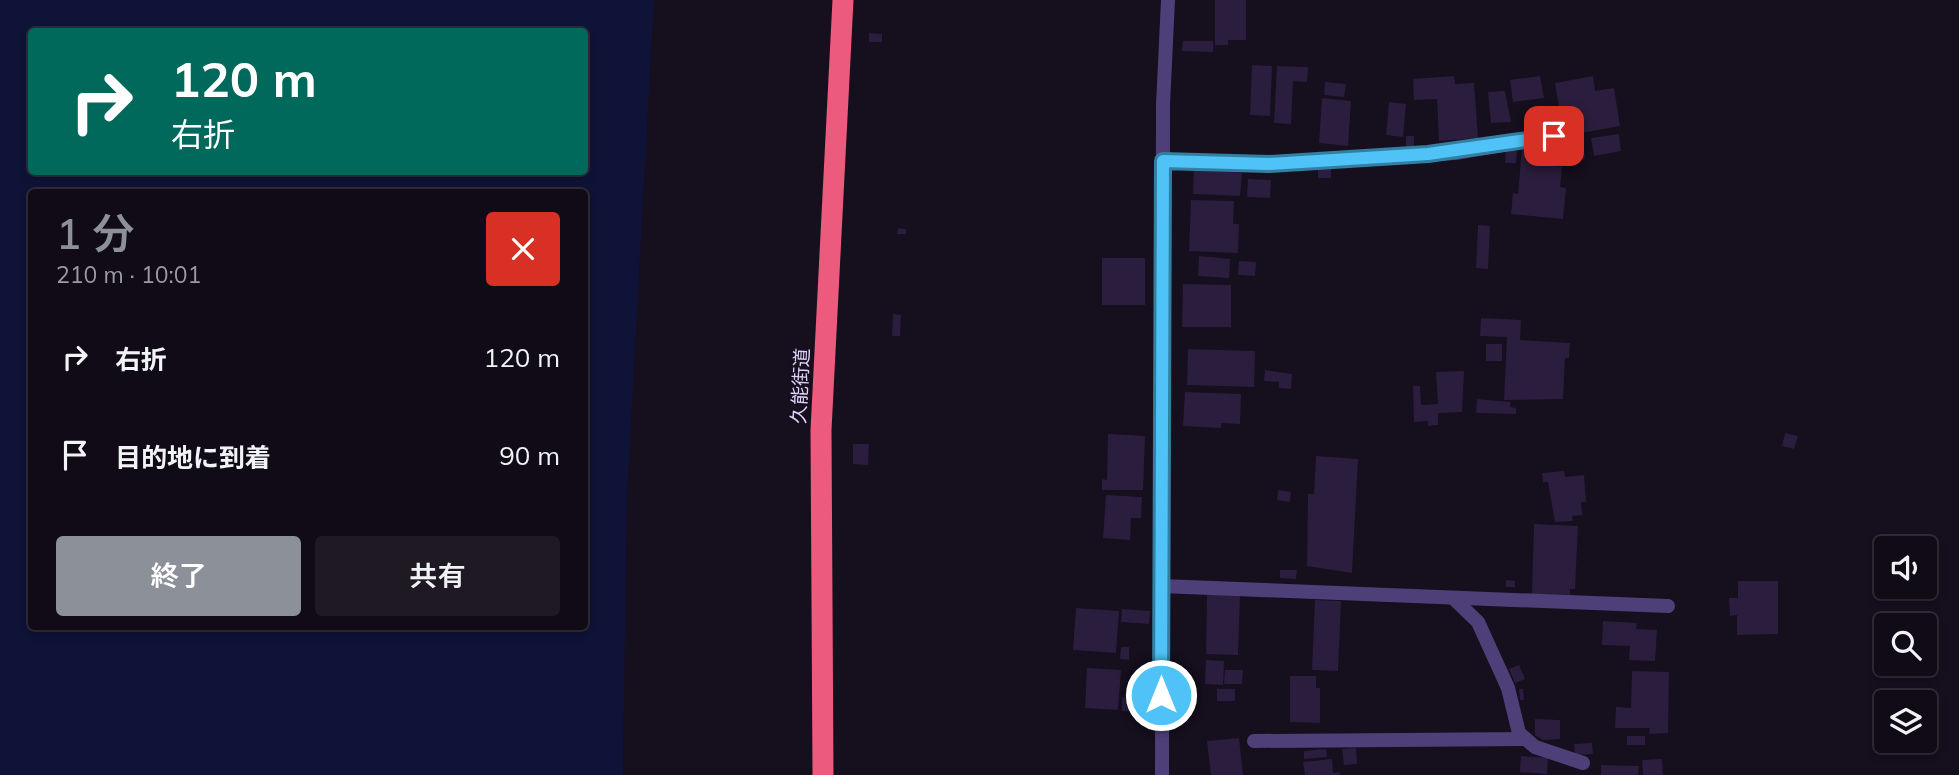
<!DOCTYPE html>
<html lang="ja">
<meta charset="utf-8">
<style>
:root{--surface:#100b16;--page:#1e1923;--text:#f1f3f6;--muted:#9c9ba1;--line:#302b35;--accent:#8c9099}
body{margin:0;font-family:Mulish,"Noto Sans JP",sans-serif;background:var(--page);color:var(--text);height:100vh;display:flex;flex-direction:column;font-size:26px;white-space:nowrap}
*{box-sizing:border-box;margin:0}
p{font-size:23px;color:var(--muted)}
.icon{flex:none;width:38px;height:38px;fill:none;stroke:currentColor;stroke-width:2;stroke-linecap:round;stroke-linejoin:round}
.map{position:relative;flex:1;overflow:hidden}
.panel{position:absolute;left:28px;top:189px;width:560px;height:441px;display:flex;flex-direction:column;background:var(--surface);border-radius:7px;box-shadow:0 4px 10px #0003,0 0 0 2px var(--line)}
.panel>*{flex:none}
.banner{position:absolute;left:28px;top:28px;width:560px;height:147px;border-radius:7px;box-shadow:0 4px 10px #0003,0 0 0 2px var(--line);background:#00695c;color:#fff;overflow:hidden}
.fabs{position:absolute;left:1874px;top:536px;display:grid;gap:14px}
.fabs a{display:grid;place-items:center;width:63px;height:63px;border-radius:7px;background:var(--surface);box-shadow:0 4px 10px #0003,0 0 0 2px var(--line);font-size:35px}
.pin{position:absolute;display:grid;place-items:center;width:60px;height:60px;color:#fff;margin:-30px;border-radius:14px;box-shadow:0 4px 10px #0006}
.me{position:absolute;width:77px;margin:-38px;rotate:0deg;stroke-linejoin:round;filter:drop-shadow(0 0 5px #0008)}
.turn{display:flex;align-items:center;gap:24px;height:147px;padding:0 28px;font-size:32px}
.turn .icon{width:91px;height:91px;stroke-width:2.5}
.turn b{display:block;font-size:49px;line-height:60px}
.round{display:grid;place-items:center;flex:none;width:74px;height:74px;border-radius:7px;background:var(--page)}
.head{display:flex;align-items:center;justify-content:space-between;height:119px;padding:0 28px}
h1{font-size:42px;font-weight:600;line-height:52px;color:var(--accent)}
.button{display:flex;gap:14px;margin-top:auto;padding:14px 28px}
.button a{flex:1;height:80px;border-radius:7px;background:var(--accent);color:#fff;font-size:28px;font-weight:600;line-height:80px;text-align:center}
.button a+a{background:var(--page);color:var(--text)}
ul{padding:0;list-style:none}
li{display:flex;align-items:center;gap:21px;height:98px;padding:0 28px}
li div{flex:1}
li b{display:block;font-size:26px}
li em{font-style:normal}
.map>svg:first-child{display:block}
.water{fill:#0e1337;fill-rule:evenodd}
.building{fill:#2b1d3d}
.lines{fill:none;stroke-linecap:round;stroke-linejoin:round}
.lane{stroke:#4e3f78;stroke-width:14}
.street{stroke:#4e3f78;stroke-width:14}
.highway{stroke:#ec5a7d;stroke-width:21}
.route-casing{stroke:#337fa1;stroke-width:18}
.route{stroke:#4fc3f7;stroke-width:12}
.labels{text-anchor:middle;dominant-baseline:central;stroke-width:5;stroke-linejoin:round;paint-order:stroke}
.street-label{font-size:19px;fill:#dfd1fa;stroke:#150f1e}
</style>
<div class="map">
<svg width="1959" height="775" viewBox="0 0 1959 775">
<rect width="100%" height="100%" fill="#150f1e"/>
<path class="water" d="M0,0h654l-27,496 -4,279h-623zM32,32h552v140h-552zM32,192h552v434h-552z"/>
<g class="building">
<path d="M1215,0h31v40h-18v5h-13z"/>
<path d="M869,33l13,1v8h-13z"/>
<path d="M1183,41h30v11l-31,-1z"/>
<path d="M1252,65l20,1 -2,50 -20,-1z"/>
<path d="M1277,66l31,1 -1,15 -14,-1 -2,43 -17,-1z"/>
<path d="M1454,76l1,8 19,-1 4,55 -39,3 -2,-42 -23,1 -1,-21z"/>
<path d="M1540,76l4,22 -31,4 -3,-22z"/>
<path d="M1593,76l2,15 19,-3 6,38 -56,10 -9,-53z"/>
<path d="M1325,82l21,2 -2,13 -20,-2z"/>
<path d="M1505,91l6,31 -20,1 -3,-31z"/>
<path d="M1322,98l29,3 -3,45 -29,-3z"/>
<path d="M1389,102l17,2 -3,33 -17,-2z"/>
<path d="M1619,134l2,17 -27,5 -3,-18z"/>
<path d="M1406,136h8v12l-8,1z"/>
<path d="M1583,141l2,18 -24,4 -3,-19z"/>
<path d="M1506,148l11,1 -1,14h-11z"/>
<path d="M1522,149l31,3 -1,14 10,1 -2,20 6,1 -3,31 -52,-5 2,-21 5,1z"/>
<rect x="1318" y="167" width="13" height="11"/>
<path d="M1194,169l48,4 -2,23 -47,-2z"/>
<path d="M1248,179l23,1 -1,18 -23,-1z"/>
<path d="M1191,200l43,1 -1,23h6l-1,29 -49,-2z"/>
<path d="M1478,225l12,1 -2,43 -12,-1z"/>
<path d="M898,228l8,1v5h-9z"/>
<path d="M1199,256l31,3 -1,19 -31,-2z"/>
<rect x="1102" y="258" width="43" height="47"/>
<path d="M1239,261l17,1 -1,14 -17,-1z"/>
<path d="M1183,284l48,1v42h-49z"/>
<path d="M893,314l8,1 -1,21h-8z"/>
<path d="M1481,318l40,2 -1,20 50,3 -1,15h-4l-2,41 -59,1 3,-63 -27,-1z"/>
<rect x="1486" y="344" width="16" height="17"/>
<path d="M1188,349l67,2 -1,36 -67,-2z"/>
<path d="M1265,370l27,4 -1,15 -12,-1v-6l-15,-1z"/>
<path d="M1464,371l-2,41 -24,1v12l-10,1v-5l-14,1 -1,-36h7l1,19 17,-1 -2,-32z"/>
<path d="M1185,392l56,2 -1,30 -19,-1v5l-38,-2z"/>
<path d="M1477,399l33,3v5l6,1v6l-40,-1z"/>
<path d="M1785,433l13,3 -4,13 -12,-3z"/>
<path d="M1108,434l37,2 -2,54h-41v-11l5,1z"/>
<path d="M853,444h16l-1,21 -15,-1z"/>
<path d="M1316,456l42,3 -6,114 -45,-7 1,-72h6z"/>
<path d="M1564,471l1,6 19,-2 2,27h-5l1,13 -10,1 1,5 -18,1 -7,-40h-5l-1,-9z"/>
<path d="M1278,490l13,2 -1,10 -13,-2z"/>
<path d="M1106,495l36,2 -1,21h-10l-1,22 -27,-2z"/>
<path d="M1534,524l44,2 -3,63h-5v6l-38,-1z"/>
<path d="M1280,570h17l-1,9 -16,-1z"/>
<path d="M1506,580l9,1v6h-9z"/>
<path d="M1738,581h40v53l-41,1v-20l-7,1 -1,-18h9z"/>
<path d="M1207,595h33l-2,60 -32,-1z"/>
<path d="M1315,600l26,1 -3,70 -26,-1z"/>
<path d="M1076,608l43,3 -3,42 -43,-3z"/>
<path d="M1122,609l28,2 -1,13 -28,-2z"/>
<path d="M1603,621l34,2 -1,6 21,1 -2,31 -26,-1 1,-14 -28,-1z"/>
<path d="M1121,647h8v13l-9,-1z"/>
<path d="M1206,660l18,1 -1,24 -18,-1z"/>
<path d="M1519,665l6,14 -10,4 -6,-14z"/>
<path d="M1087,668l34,2 -3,40 -33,-2z"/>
<path d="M1225,670h18l-1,14h-18z"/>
<path d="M1632,671l37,1 -1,61 -19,1 1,-6h-35l1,-21 15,1z"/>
<path d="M1290,676h26v12h4v35l-30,-1z"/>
<rect x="1217" y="689" width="18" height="12"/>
<path d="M1519,689h4l1,11h-4z"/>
<path d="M1122,697l22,2 -1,13 -21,-1z"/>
<path d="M1535,719l25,1v19l-17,1 -8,-5z"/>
<rect x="1627" y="736" width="18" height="9"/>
<path d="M1239,738l4,37h-32l-4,-34z"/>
<path d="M1592,743l1,11 -18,1 -1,-11z"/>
<path d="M1356,748l1,16 -13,1 -2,-16z"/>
<path d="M1326,749l1,8 -23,2v-8z"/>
<path d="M1521,756l27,2 -1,16 -27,-2z"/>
<path d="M1332,759l1,14 7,-1v3h-35l-2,-13z"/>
<path d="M1662,759l1,16h-20l-1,-15z"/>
<path d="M1601,765l38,1 -1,9h-37z"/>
</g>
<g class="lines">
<g class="lane">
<path d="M1163,161l106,3 186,-11 99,-17"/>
<path d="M1161,586l507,20"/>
<path d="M1453,598l25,24 30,66 11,45 16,14 48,16"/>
<path d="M1254,741l272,-2"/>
</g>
<path class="street" d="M1162,775l1,-670 5,-105"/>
<path class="highway" d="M823,775l-2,-345 22,-430"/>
</g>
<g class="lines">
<defs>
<path id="route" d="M1161,695l2,-534 106,3 159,-10 126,-18"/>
</defs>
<use href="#route" class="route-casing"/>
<use href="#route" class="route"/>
</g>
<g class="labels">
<g class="street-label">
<text transform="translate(800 386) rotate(-87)">久能街道</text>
</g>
</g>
</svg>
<div class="fabs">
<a><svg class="icon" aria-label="sound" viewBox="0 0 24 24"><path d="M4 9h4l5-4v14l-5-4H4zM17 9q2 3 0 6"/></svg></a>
<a><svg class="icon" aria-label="search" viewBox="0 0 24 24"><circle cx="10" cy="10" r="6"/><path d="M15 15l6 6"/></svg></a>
<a><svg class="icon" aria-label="layers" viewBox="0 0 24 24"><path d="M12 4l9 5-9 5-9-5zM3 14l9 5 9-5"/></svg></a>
</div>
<div class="pin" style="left:1554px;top:136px;background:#d93025"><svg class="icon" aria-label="arrive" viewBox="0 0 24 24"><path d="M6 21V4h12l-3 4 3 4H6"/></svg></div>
<svg class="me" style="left:1161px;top:695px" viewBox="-20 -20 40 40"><circle r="17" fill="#4fc3f7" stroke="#fff" stroke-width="3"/><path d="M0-11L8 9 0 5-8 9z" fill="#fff"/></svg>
<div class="banner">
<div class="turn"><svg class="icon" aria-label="right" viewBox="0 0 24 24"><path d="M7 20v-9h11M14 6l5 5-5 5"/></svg><div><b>120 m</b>右折</div></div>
</div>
<section class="panel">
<div class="head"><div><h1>1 分</h1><p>210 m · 10:01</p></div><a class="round" style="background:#d93025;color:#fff"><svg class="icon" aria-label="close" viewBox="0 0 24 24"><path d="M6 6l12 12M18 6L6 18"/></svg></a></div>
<ul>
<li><svg class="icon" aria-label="right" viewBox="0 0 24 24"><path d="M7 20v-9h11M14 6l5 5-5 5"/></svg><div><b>右折</b></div><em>120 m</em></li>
<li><svg class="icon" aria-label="arrive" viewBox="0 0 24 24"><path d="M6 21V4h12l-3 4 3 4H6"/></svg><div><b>目的地に到着</b></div><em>90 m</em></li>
</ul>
<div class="button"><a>終了</a><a>共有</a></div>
</section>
</div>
